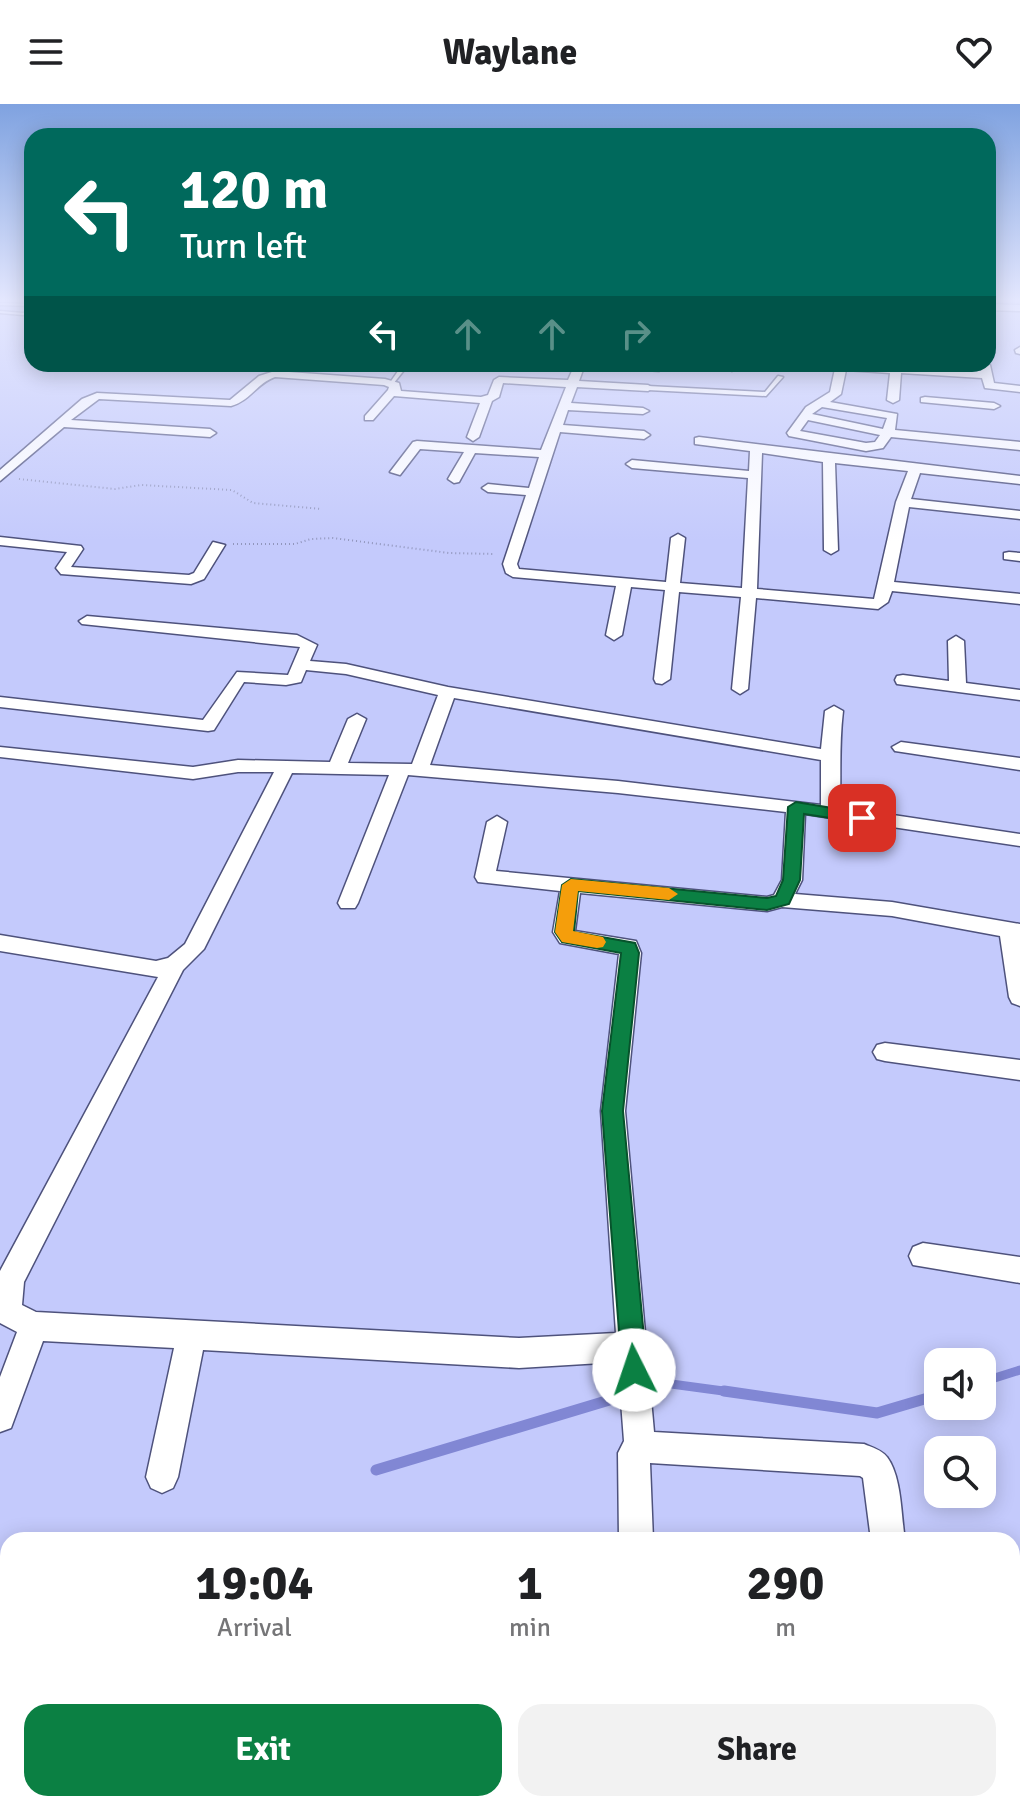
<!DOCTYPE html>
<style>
:root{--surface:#fff;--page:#f2f2f2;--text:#202124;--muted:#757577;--accent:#0b8043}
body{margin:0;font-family:Signika,sans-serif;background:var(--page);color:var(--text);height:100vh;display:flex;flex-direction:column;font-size:30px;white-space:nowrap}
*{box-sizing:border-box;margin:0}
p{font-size:26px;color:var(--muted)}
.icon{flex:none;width:44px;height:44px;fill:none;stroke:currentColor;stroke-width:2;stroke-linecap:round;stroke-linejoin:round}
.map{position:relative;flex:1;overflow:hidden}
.side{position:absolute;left:0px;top:1428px;width:1020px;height:280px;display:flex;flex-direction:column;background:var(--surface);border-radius:24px 24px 0 0;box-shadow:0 4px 20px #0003}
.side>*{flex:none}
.guide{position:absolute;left:24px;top:24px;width:972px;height:244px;border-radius:24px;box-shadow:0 4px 20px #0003;background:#00695c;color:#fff;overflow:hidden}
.fabs{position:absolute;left:924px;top:1244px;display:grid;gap:16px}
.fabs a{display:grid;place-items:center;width:72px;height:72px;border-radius:16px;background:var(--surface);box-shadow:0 4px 20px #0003;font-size:40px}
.pin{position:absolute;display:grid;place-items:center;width:68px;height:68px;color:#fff;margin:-34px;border-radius:16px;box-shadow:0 4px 12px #0006}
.me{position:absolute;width:88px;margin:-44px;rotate:356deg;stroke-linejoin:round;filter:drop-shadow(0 0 6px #0008)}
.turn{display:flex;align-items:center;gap:28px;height:168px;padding:0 24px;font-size:36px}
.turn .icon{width:104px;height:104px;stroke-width:2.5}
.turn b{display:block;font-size:56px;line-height:68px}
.lanes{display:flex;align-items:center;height:76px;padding:0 24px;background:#0003;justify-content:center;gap:40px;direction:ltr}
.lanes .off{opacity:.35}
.eta{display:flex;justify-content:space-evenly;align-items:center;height:136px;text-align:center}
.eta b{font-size:48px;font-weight:700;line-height:56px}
.cta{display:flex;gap:16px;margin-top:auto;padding:16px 24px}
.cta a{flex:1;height:92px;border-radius:24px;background:var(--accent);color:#fff;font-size:32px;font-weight:700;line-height:92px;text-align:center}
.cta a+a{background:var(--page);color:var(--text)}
header{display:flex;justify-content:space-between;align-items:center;height:104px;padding:0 24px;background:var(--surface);font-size:36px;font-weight:700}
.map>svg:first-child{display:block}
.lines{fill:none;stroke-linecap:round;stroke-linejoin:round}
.stream-far1{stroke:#8187d4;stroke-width:9}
.stream{stroke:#8187d4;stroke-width:11}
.lane-casing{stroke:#4e527c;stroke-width:3}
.street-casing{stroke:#4e527c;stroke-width:3}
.path{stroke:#9196bc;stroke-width:2;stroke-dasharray:1 3;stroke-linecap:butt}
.lane{fill:#fff;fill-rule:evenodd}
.street{fill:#fff;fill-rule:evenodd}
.route{fill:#0b8043;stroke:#07532c;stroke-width:2}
.slow{fill:#f59e0b}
</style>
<header><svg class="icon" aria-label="menu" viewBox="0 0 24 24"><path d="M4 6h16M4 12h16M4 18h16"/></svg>Waylane<svg class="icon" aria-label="heart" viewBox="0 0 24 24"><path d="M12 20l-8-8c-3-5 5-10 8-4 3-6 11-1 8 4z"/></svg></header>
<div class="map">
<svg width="1020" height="1708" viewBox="0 0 1020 1708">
<rect width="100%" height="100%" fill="#c4cafc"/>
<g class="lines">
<g class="stream-far1">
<path d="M982,1278l38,-12"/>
<path d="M642,1286l22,-7 74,10"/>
</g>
<g class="stream">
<path d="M724,1287l153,22 61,-18"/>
<path d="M376,1366l250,-75"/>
</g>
<defs>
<g id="lane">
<path d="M0,199l32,1v2l-32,-1z"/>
<path d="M32,206v3l-9,2 -23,-2v-2l23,2z"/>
<path d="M403,260h6l-16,20h-4z"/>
<path d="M778,272l5,1 -17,19 -118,-6 -3,-2 3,-2 117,6z"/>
</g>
<g id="street">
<path d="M988,200l32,1v6l-32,-1z"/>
<path d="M1020,243v7l-4,-1 -1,-3z"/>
<path d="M575,260h10l-6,17 69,4 5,3 -5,3 -71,-4 -6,16 72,5 6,3 -6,3 -75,-4 -5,15 81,6 6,4 -6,4 -84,-7 -43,132 2,5 147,13 5,-44 7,-4 7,4 -5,45 62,5 6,-110 -116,-10 -6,-4 6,-4 117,11 1,-20 -55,-7v-6l4,-1 321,39v8l-100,-11 -9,26 109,12v8l-111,-12 -15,75 126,12v10l-128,-13 -4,11 -10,7 -122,-11 -8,91 -8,5 -8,-5 9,-92 -62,-5 -9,87 -8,5 -6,-1 -2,-4 11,-89 -34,-3 -9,48 -8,5 -8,-5 10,-49 -103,-9 -7,-4 -3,-9 23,-69 -38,-3 -6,-4 6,-4 41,4 10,-31 -64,-4 -16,29 -5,1 -6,-4 16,-27 -44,-3 -20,26 -10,-3 23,-30 4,-1 124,9 25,-63 -63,-4 -4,14 -7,4 -13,36 -6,4 -6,-4 13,-34 -86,-7 -21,24h-8v-4l23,-26 1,-3 -5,-2 -109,-8c-18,6 -25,24 -44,29l-132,-7 -28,21 139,9 6,4 -6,4 -146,-10 -64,54v-11l82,-71 15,-6 133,7 29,-24 16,-5 110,8 14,4 2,8 80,6 7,-2 6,-15 5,-3 69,3zM762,349l61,9 1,88 7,4 7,-4 -3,-87 73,8 -12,31 -22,97 -117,-10z"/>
<path d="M599,260h49l16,4 -5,3 -55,-4z"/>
<path d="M729,260h10l-7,7 -5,-3z"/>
<path d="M836,260l55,3v-3h10v3l80,4 1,-6h8l4,18 26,3v6l-35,-4 -3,-10 -81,-5 -2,27 -6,3 -6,-3 3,-27 -44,-3 -5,24 -11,8 67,12 -2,16 125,12v8l-129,-13 -8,11 -17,3 -77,-15 -2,-3 19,-26 24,-15zM822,303l65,11 -4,11 -71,-15zM808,316l72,15 -5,7 -9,1 -66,-12z"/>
<path d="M925,293l69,6 6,3 -6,3 -73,-7v-4z"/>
<path d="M0,433l81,9 2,3 -12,18 118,8 5,-2 19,-31 12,3 -21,34 -13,5 -130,-10 -5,-6 11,-16 -67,-7z"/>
<path d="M1009,448l11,1v8l-16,-2v-6z"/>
<path d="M87,512l210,19 20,10 -7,16 36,3 102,23 373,62 4,-38 9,-5 9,5c-4,33 -2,63 -3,96l180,27v12l-215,-32 -3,66 -7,14 97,8 128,22v82l-8,-3 -3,-6 -9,-61 -108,-20 -110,-9 -15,4 -187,-18 -5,38 61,10 5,12 -16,158 29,321 210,12c7,3 18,6 23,13 15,20 14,59 18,83h-34l-8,-62 -3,-2 -210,-13 3,77h-34l-1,-87 6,-12 -6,-79 -99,6 -316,-18 -25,127 -5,11 -11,5 -11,-5 -5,-11 28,-129 -131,-7 -32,87 -11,4v-55l17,-45 -17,-9v-52l158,-294 -158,-26v-16l156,26 12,-3 17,-14 89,-172h-36l-45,7 -193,-22v-10l193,20 45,-7 92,2 18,-43 9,-5 9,5 -18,44 64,1 26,-69 -92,-21 -40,-4 -5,12 -15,3 -42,-3 -30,48 -6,1 -208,-24v-10l203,23 34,-48 51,3 12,-28 -218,-23 -3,-3zM454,594l367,62v45l-203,-24 -188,-16zM292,669l97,2 -51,128 3,5h14l3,-5 50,-128 210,18 168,19 -4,68 -8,15 -7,2 -271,-26 11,-49 -10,-6 -10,6 -12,55 3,5 82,9 -7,41 7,11 59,11 -18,157 15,222 -97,5 -483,-26 -14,-7 2,-23 159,-312 21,-21z"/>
<path d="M956,532l8,5 2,42 54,7v10l-123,-16 -2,-4 2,-4 6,-1 46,6 -1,-40z"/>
<path d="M901,638l119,16v12l-125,-19 -3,-4z"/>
<path d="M885,939l135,17v20l-135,-19 -8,-2 -4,-7 4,-7z"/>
<path d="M923,1139l97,14v26l-107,-18 -4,-9 4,-9z"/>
<path d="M1012,1477l8,1v34l-8,-1z"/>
</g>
</defs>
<use href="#lane" class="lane-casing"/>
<use href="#street" class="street-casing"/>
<g class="path">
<path d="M19,375l96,10 26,-4 91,5 21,13 69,6"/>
<path d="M233,440h62l16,-5 22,-1 116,15 45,1"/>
</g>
<use href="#lane" class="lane"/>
<use href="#street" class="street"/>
</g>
<linearGradient id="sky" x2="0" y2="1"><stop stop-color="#7fa2e0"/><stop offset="0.45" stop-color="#e4e7fe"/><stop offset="1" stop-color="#e4e7fe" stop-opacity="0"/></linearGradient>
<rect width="1020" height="437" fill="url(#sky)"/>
<path class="route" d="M796,698l66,11 8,5 -8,5 -58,-9 -4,66 -11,24 -22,6 -189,-19 -4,41 61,11 4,10 -16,158 24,259 -4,8 -9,4 -9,-4 -3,-8 -20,-259 19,-158 -59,-11 -7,-10 7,-47 9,-6 196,19 9,-2 7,-16 5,-73z"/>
<path class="slow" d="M571,775l98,9 9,6 -9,6 -91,-9 -5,40 30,6 3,5 -3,5 -6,1 -35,-6 -7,-10 7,-47z"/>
</svg>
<div class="fabs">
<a><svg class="icon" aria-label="sound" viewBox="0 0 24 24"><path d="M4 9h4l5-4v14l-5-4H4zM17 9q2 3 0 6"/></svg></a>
<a><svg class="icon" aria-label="search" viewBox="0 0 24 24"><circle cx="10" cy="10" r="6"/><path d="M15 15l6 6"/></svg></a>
</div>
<div class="pin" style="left:862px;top:714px;background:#d93025"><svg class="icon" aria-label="arrive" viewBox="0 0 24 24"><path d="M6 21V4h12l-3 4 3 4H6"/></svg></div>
<svg class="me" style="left:634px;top:1266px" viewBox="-20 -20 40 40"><circle r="19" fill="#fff"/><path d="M0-13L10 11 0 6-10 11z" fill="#0b8043"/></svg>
<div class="guide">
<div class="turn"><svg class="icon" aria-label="left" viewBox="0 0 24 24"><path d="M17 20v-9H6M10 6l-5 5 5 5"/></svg><div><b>120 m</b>Turn left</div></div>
<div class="lanes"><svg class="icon" aria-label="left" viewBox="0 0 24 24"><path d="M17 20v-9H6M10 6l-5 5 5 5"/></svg><svg class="icon off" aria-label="ahead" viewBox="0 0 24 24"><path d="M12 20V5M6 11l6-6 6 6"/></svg><svg class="icon off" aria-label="ahead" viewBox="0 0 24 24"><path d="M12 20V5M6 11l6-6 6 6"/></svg><svg class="icon off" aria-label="right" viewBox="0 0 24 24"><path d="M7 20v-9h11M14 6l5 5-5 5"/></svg></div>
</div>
<section class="side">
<div class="eta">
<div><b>19:04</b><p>Arrival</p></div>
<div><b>1</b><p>min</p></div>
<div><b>290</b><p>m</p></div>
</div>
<div class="cta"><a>Exit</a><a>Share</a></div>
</section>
</div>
